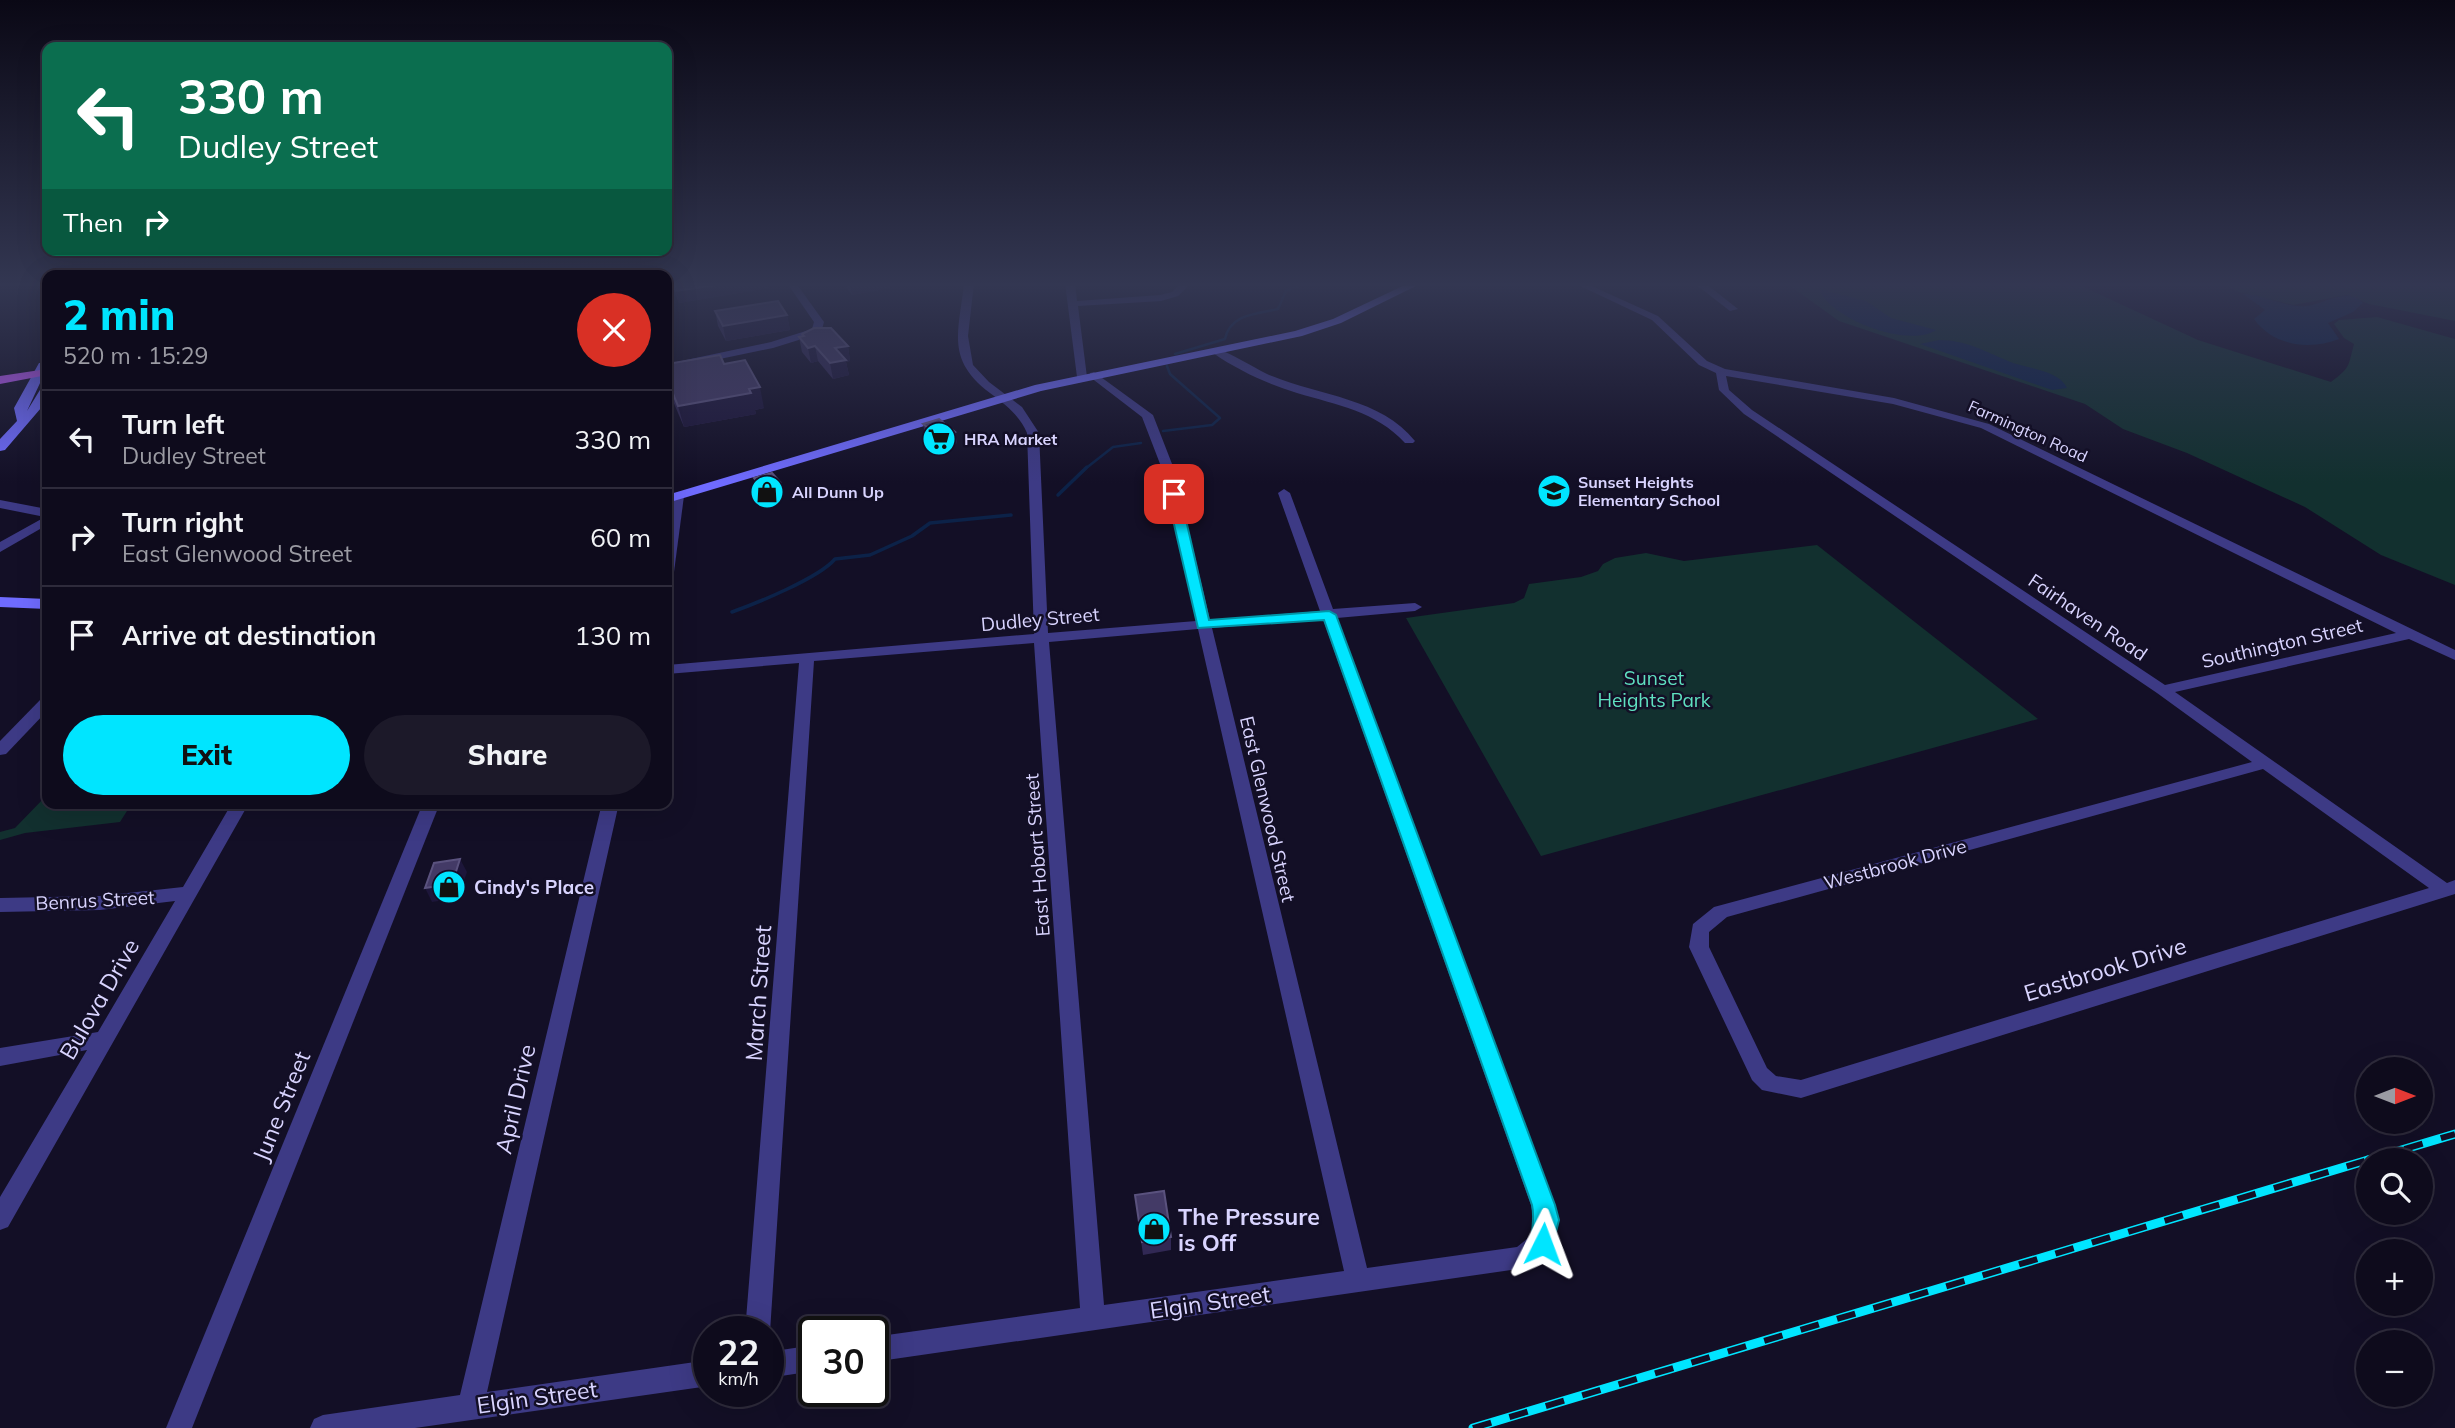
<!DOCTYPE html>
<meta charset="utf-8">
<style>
:root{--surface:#0e0b1c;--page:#1c1929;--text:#f1f3f6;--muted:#9b9ba3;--line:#2e2b3b;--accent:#00e5ff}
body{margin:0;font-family:Mulish,sans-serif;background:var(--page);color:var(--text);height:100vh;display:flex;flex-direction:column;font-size:26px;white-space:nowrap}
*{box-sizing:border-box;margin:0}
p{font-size:23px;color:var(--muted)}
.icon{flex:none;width:38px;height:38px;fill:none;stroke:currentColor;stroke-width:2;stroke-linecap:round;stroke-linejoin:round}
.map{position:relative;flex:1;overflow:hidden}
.drawer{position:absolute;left:42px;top:270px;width:630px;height:539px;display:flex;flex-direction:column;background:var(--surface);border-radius:14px;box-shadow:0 7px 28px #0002,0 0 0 2px var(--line)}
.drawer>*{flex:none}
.guide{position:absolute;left:42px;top:42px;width:630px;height:214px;border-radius:14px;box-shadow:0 7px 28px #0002,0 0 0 2px var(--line);background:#0b6e4f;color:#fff;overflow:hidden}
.needle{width:46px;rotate:90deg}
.tools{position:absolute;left:2356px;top:1057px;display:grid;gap:14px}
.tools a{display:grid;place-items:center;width:77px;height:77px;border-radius:50%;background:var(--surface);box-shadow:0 7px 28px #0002,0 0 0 2px var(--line);font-size:35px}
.speed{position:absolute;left:693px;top:1316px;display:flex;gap:14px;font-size:35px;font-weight:700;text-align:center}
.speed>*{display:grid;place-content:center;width:91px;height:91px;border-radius:50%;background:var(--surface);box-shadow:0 7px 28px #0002,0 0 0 2px var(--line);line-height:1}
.speed small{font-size:18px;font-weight:400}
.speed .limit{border:4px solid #111;border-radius:10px;background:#fff;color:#111}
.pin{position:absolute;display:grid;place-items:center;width:60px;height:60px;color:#fff;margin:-30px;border-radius:14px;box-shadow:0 4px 10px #0006}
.me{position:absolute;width:77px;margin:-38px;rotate:3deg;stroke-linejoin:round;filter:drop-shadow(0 0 5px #0008)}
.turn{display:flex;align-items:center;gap:24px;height:147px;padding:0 21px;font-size:32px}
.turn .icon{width:91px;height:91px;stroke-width:2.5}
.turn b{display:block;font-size:49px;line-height:60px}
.then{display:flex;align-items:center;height:66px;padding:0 21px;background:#0003;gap:14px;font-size:26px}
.round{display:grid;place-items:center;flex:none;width:74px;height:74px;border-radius:37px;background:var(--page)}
.head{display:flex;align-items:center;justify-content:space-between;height:119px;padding:0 21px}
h1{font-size:42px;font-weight:800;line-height:52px;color:var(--accent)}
.button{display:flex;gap:14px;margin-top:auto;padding:14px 21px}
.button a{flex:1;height:80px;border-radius:42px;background:var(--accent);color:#111;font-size:28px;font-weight:800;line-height:80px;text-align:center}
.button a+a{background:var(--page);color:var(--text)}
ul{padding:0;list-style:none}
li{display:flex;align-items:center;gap:21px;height:98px;padding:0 21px;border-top:2px solid var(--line)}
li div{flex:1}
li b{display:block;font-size:26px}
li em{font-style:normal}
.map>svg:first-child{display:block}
.green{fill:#12302f}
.water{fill:#0c2248}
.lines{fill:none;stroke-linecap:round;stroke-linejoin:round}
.stream-far1{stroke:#0c2248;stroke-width:2.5}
.stream{stroke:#0c2248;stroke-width:3.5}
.street{fill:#3d3a85;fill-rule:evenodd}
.secondary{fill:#6f6bff;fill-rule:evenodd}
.primary{fill:#c25bff;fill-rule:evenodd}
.rail-casing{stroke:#00e5ff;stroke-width:9}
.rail{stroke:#130f26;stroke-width:6;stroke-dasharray:19;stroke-linecap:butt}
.wall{fill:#312854}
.shaded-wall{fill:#1d163a}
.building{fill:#433a66;stroke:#5a527e;stroke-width:2}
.route{fill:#00e5ff;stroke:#0095a6;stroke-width:2}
.labels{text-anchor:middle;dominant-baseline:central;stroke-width:5;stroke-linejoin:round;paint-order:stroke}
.far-street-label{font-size:16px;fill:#d9d4ff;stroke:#130f26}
.far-poi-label{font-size:16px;font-weight:bold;fill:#d9d4ff;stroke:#130f26;text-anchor:start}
.street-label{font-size:19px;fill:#d9d4ff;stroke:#130f26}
.park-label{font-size:19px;fill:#5fe0c0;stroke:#130f26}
.poi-label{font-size:19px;font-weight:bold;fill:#d9d4ff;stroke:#130f26;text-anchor:start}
.near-street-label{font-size:23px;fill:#d9d4ff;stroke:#130f26}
.near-poi-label{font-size:23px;font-weight:bold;fill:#d9d4ff;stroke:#130f26;text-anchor:start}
</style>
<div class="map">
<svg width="2455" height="1428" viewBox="0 0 2455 1428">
<rect width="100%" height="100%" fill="#130f26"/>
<g class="green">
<path d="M1786,283h289l123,57 133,42c20,-15 17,-16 23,-38l-10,-6 -10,-14 5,-4 38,-3 78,22v246l-74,-30 -76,-48 -118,-54 -64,-24 -38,-25 -246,-83z"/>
<path d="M2220,283h235v38l-86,-17 -22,-9 -54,10 -54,-13z"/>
<path d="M1817,545l221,174 -497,137 -135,-238 108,-15 10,-5 5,-14 52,-7 17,-6 5,-7 12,-6 31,-5 38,8z"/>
<path d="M47,795v8h85l-12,19 -95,11 -25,7v-8l15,-4z"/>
</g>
<g class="water">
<path d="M1819,289l47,12 25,17 45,12c-28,19 -107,-12 -117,-41z"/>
<path d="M2243,294c22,0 41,14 64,12 17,-2 42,-20 56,-3l-10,9 -25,11 11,16c-28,11 -65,8 -85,-20l11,-9z"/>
<path d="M1939,340c27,0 45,11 69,21 18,8 50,8 59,27l-15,2 -132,-46z"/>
</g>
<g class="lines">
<g class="stream-far1">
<path d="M1175,354l50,-15c5,-25 31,-25 53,-30l8,-18 19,-8"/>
<path d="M1163,431l49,-6 8,-7 -50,-44 -3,-8"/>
<path d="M1085,469l28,-22 28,-4"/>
</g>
<g class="stream">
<path d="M1058,495l29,-28"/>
<path d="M732,612c25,-9 87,-34 103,-53l35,-4 42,-19 18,-13 81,-8"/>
</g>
<g class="street">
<path d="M787,283h9l28,39 -3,11 -48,15 -106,22v-6l104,-22 41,-13 2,-7z"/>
<path d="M964,283h10l-6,53 5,29 16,17 33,25 17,26 9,200 148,-12 -34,-152 -20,-52 -52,-40v-4l4,-1 59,43 21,54 36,151 110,-9 -42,-118 6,-4 6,4 43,116 82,-6 7,4 -7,4 -78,7 218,587c7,36 -4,51 -37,64l-645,93v-25l207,-29 -46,-665 -220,18 -44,671 -2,3v-3h-23l54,-669 -132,11v-9l367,-31 -7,-201c-8,-18 -21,-28 -37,-40 -45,-34 -31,-61 -26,-110zM1323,619l208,586 3,18 -1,11 -16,13 -150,21 -155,-640zM1198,629l146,642 -240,34 -55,-663z"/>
<path d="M1065,283h10l2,18 83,-6 12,-3 9,-9h10l-13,13 -17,5 -83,5 9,71 -5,3 -5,-3z"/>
<path d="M1574,283h11l73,33 49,45 18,8 169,29 95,26 466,226v10l-46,-21 -234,53 272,191 8,-3v14l-654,204 -39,-8 -10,-10 -63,-133 4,-23 21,-17 538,-145 -95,-69 -413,-279 -25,-24 -3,-17 -17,-8 -47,-45zM1726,376l167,28 88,24 415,205 -231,52 -413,-275 -23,-20zM2263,769l166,119 -628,192 -25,-4 -9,-8 -58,-121v-15l18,-15z"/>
<path d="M1694,283h11l33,26 -8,2z"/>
<path d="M1213,349c12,-1 45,22 59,27 48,20 109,22 143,65l-2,2h-8c-29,-32 -68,-38 -108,-50 -29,-9 -58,-22 -84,-40z"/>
<path d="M678,492l6,4 -10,76 -7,4v-47l5,-33z"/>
<path d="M0,500l47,9v16l-47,27v-10l45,-25 -45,-9z"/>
<path d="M47,697v14l-41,43 -6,1v-14l41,-42z"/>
<path d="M232,803h17l-241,424 -8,3v-33l87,-147 -87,16v-18l98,-16 77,-131 -75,9 -100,2v-14l100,-2 83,-9z"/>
<path d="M423,803h17l-248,625h-26z"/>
<path d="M602,803h17l-132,589 222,-32v26l-294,42h-105l4,-9 9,-4 137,-20z"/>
<path d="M814,1345v26l-46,7v-26z"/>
</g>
<g class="secondary">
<path d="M1409,283h13l-81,40 -39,13 -261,55 -374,112v-8l368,-110 260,-54 38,-12z"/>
<path d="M39,363h8v5l-20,43 16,-26 4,-1v17l-42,49 -5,1v-12l17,-18 -3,-13z"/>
<path d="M0,597l47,2v10l-47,-2z"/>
</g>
<path class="primary" d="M47,369v6l-47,9v-8z"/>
<defs>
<g id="rail">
<path d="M2368,1160l87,-26"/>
<path d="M1473,1428l895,-268"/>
</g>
</defs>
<use href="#rail" class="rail-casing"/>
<use href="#rail" class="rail"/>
</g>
<g class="wall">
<path d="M671,283h95l2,5 -89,15z"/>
<path d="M844,283h45l1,5 -38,7z"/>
<path d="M715,311l72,4 3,15 -64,11 -8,-15z"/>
<path d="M802,334l46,12 2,15 -4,1 3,13 -16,4 -15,-18 -7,2 -9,-11 -3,-15 3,-1z"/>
<path d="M667,364h57l40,44 -9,2 1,4 -72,13 -17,-40z"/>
<path d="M923,424l32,8 2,11 -15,5 -17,-14z"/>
<path d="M754,478l26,4 2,12 -18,5 -8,-10z"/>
<path d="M1135,1195l36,42v13l-28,5z"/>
</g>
<g class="shaded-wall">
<path d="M731,283h35l2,5 -89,15 -3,-12z"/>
<path d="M850,283h39l1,5 -38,7z"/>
<path d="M787,315l3,15 -64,11 -3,-15z"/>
<path d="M815,346l3,15 -7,2 -3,-15z"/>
<path d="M848,346l2,15 -4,1 3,13 -16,4 -3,-16 5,-15z"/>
<path d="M760,387l4,21 -9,2 1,4 -72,13 -6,-21z"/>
<path d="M955,432l2,11 -15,5 -2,-11z"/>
<path d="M780,482l2,12 -18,5 -2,-11z"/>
<path d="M460,859l7,13 -9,26 -26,4 -7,-14z"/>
</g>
<g class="building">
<path d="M672,283h59l-55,8z"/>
<path d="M778,301l9,14 -64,11 -8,-15z"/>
<path d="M814,328h17l17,18 -13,2 11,12 -16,3 -15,-17 -7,2 -9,-11 5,-1 -2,-2z"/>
<path d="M720,355l4,9 21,-4 15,27 -11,2 2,4 -73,13 -11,-27v-15z"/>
<path d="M939,419l16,13 -15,5 -17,-13z"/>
<path d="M772,473l8,9 -18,6 -8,-10z"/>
<path d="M460,859l-8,25 -27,4 9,-25z"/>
<path d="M1164,1191l7,46 -29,5 -7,-47z"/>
</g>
<linearGradient id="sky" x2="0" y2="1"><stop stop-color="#0a0815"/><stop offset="0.59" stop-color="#333752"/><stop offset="1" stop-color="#333752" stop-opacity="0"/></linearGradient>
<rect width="2455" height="483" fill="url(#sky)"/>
<path class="route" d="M1174,490l6,4 29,126 120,-9 7,4 219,590 4,15 -8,31 -8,4 -8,-4c-7,-13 1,-30 -3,-46l-208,-585 -126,8 -31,-134z"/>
<defs>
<symbol id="supermarket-disc" viewBox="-11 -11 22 22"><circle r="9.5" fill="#00e5ff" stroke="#130f26"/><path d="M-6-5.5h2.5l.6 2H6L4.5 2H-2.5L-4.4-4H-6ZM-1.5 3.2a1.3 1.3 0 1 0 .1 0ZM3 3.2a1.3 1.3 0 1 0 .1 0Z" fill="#111"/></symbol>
<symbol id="school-disc" viewBox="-11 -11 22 22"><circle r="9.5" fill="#00e5ff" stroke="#130f26"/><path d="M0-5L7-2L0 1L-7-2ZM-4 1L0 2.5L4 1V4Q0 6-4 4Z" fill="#111"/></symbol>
<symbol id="shop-disc" viewBox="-11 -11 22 22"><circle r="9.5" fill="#00e5ff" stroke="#130f26"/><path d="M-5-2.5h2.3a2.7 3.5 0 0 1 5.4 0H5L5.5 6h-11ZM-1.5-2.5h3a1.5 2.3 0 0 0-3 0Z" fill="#111"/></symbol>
</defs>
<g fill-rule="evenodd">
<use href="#supermarket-disc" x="920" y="420" width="38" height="38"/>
<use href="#school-disc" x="1535" y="472" width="38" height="38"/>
<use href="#shop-disc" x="748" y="473" width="38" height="38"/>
<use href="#shop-disc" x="430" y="868" width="38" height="38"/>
<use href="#shop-disc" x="1135" y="1210" width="38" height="38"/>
</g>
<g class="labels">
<g class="far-street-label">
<text transform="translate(2028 431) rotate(24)">Farmington Road</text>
</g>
<g class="far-poi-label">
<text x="964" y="439">HRA Market</text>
<text x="1578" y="482">Sunset Heights<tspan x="1578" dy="18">Elementary School</tspan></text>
<text x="792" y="492">All Dunn Up</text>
</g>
<g class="street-label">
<text transform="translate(2088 617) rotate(34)">Fairhaven Road</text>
<text transform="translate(1040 619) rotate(-5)">Dudley Street</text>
<text transform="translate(2282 643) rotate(-13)">Southington Street</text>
<text transform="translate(1268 809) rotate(77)">East Glenwood Street</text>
<text transform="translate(1037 855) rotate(-94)">East Hobart Street</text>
<text transform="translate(1895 864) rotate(-15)">Westbrook Drive</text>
<text transform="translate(95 900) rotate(-3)">Benrus Street</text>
</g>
<g class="park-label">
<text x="1654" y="678">Sunset<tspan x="1654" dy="22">Heights Park</tspan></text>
</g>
<g class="poi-label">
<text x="474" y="887">Cindy's Place</text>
</g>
<g class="near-street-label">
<text transform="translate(2105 969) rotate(-17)">Eastbrook Drive</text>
<text transform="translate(758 993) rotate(-86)">March Street</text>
<text transform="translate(99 999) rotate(-60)">Bulova Drive</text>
<text transform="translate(515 1099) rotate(-77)">April Drive</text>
<text transform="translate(281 1106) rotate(-68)">June Street</text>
<text transform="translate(1210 1302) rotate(-8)">Elgin Street</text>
<text transform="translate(537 1397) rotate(-8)">Elgin Street</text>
</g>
<g class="near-poi-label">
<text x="1178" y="1216">The Pressure<tspan x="1178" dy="26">is Off</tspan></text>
</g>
</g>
</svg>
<div class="tools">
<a><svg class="needle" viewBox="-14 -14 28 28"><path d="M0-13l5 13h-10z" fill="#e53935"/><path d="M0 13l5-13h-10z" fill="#9b9ba3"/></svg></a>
<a><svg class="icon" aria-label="search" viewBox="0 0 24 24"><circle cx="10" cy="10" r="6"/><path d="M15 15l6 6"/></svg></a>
<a>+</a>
<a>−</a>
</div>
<div class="speed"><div>22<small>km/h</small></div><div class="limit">30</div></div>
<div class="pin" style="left:1174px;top:494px;background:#d93025"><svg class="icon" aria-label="arrive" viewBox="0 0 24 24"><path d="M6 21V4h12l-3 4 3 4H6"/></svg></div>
<svg class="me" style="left:1543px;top:1244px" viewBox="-20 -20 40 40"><path d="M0-17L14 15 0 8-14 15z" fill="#00e5ff" stroke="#fff" stroke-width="4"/></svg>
<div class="guide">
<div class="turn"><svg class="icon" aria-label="left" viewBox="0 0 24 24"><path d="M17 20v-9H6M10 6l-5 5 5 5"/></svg><div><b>330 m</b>Dudley Street</div></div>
<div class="then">Then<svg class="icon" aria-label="right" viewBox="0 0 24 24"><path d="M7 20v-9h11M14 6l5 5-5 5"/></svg></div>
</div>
<section class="drawer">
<div class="head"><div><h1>2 min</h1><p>520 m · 15:29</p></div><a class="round" style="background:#d93025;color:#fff"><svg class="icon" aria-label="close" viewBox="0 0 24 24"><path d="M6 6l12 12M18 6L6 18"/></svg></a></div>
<ul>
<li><svg class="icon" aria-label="left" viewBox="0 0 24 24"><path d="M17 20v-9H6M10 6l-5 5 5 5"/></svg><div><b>Turn left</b><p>Dudley Street</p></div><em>330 m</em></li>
<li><svg class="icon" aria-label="right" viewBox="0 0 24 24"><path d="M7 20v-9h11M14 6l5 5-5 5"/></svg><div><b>Turn right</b><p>East Glenwood Street</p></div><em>60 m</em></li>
<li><svg class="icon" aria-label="arrive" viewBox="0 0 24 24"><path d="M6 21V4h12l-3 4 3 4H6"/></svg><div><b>Arrive at destination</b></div><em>130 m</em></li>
</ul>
<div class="button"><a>Exit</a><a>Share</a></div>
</section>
</div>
